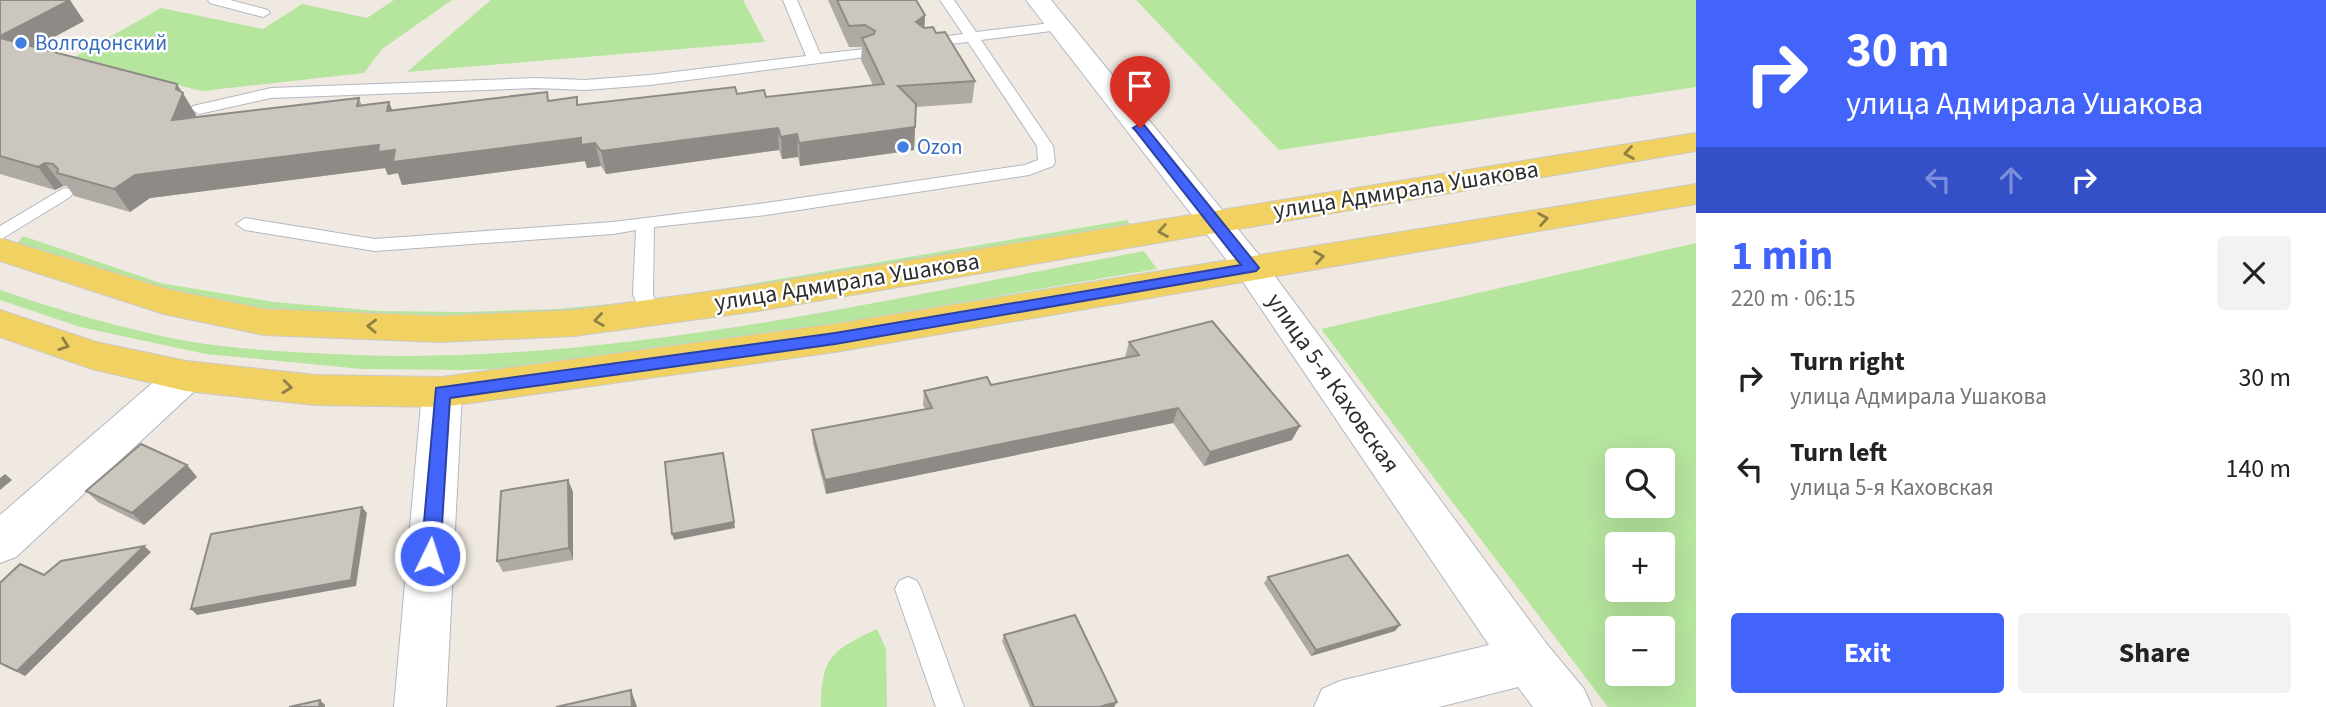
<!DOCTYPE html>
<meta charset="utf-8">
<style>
:root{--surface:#fff;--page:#f2f2f2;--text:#222;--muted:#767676;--accent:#4264fb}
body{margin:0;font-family:"Source Sans 3",sans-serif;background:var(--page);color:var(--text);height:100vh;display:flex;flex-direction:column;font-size:26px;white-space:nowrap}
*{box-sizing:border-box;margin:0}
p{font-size:23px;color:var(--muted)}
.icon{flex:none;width:38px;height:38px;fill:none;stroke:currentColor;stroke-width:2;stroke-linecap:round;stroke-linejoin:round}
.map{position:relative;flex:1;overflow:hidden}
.drawer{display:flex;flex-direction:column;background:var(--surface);width:630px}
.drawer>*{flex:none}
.top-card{background:#4264fb;color:#fff;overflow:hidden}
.fabs{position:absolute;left:1605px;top:448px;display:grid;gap:14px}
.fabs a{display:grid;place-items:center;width:70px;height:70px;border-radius:7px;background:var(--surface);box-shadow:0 7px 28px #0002;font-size:35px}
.pin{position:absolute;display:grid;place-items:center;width:60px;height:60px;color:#fff;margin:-72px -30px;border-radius:50% 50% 50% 0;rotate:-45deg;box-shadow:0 0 7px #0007}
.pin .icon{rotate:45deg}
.me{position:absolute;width:77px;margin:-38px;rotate:4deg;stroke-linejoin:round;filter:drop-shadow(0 0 5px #0008)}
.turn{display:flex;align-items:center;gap:24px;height:147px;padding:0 35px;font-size:32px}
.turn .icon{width:91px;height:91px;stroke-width:2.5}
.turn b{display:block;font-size:49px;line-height:60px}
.lanes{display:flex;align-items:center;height:66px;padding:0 35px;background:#0003;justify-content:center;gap:35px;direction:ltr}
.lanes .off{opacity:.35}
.round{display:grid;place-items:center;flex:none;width:74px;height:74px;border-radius:7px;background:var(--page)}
.headline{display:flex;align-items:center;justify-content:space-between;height:119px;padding:0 35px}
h1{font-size:42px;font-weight:700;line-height:52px;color:var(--accent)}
.cta{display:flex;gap:14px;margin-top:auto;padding:14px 35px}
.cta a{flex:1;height:80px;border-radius:7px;background:var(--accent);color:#fff;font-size:28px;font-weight:700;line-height:80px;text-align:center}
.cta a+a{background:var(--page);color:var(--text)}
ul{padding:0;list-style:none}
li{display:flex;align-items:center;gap:21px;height:91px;padding:0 35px}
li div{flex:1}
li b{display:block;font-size:26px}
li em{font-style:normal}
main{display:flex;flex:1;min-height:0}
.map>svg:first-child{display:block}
.green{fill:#b6e59e;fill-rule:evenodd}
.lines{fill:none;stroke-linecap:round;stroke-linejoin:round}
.lane-casing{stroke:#b4b7c1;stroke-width:2}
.street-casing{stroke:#b4b7c1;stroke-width:2}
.primary-casing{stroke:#c9c9c9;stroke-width:2}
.lane{fill:#fff;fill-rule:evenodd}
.street{fill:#fff;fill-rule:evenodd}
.primary{fill:#f2d163;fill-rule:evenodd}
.wall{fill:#afaba4}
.shaded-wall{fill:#8e8b86}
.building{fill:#cbc7bf;stroke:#8e8b86;stroke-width:2}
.oneway{stroke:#908048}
.route{fill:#4264fb;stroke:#2b41a3;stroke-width:2}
.shop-dot{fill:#3f7fe0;stroke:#fff;stroke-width:2.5}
.labels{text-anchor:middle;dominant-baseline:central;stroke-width:5;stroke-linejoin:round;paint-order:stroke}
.far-shop-label{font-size:21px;fill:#366cbe;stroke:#fff;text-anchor:start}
.street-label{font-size:24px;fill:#2e2e2e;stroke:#fff}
</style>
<main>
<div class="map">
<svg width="1696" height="707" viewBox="0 0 1696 707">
<rect width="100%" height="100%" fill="#efe9e1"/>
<g class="green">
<path d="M394,0h58l-70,49 -18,24 -162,18 -131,-32 90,-51 102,21 39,-25 65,14z"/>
<path d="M491,0h252l22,42 -358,30z"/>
<path d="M1136,0h560v87l-417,63z"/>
<path d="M1127,220l4,6 -372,65 -79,5z"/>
<path d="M23,236l137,47 114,19 104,9 86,1 94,-3 63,-6 -14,8 -152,11 -187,-10 -110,-21 -141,-47z"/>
<path d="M1696,243v464h-88l-287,-378zM1617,460h45v46h-45zM1617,544h45v46h-45zM1617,628h45v46h-45z"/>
<path d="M1144,251l13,18 -491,84 -148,15 -55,2 -101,-1 -156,-15 -126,-27 -80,-27v-10c51,18 105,33 157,45 56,13 116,16 174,19 274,14 545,-53 813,-103z"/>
<path d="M877,629l9,20 1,58h-66c0,-51 12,-57 56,-78z"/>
</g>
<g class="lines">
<defs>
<g id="lane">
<path d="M208,0h22l38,10 2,3 -7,4 -53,-14z"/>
<path d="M783,0h14l23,54 45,-5 7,4 -7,4 -215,28 -65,5 -49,-2 -265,10 -72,16 -8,-5 2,-3 78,-18 265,-10 49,2 65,-5 156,-19z"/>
<path d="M940,0h14l22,32 83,-10 7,4 -7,4 -78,10 72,106 2,16 -2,4 -24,9 -263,40 -112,12 -1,67 6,19 -3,5h-14l-9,-24 3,-64 -23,4 -238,17 -130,-21 -9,-6 9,-6 130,21 238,-17 153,-19 259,-38 13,-5 -1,-14 -69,-104 -44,5 -7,-4 7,-4 39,-5z"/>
<path d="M64,188l6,1 3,4 -3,4 -70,43v-14z"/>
<path d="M908,577l9,4 4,8 43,118h-28l-41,-118 4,-8z"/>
</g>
<g id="street">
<path d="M1026,0h25l212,260 283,383 38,46 8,18h-59l-15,-20 -79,20h-125l8,-18 18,-8 149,-36 -250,-369z"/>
<path d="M186,361l14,5 6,10 -6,10 -184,171 -16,6v-48l172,-149z"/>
<path d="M442,377l14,4 6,11 -16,315h-52l28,-315 6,-11z"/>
</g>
<g id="primary">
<path d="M1696,133v18l-938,160 -184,25 -134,6 -176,-7 -100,-21 -164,-53v-23l167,51 97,20 176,7 134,-6 184,-25z"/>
<path d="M1696,184v20l-861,148 -393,55 -127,-2 -129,-14 -94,-22 -92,-32v-27l96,32 90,19 129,14 127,2 393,-53z"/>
</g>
</defs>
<use href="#lane" class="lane-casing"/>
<use href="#street" class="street-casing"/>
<use href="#primary" class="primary-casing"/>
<use href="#lane" class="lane"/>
<use href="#street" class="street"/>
<use href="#primary" class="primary"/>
</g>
<g class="wall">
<path d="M0,0l84,21 -49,26 147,45 1,1 13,22v2l163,-19 3,8 27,-4 3,9 158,-10 28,4 159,-11 29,3 107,-12 -12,-25 1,-13h-13l-21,-47h88l9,15 -1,13 12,5 39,48 -3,22 -56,4 -2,43 -114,16 -2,-9 -16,2 -3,-9 -173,24 -5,-8 -14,2 -2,-7 -183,24 -4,-12 -10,2 -3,-7 -235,30 -20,14 -56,-16 -7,-10h-4l-8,4 -55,-16z"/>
<path d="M1129,342l163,98 -88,26 -31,-43 -347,71 -13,-50 -1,-14 113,-21 -2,-4 1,-14 67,-6 134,-28z"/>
<path d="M187,465l10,12 -53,48 -46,-23 -12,-11z"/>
<path d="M568,480l5,12v68l-70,12 -6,-11z"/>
<path d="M151,552l-126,124 -25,-12v-81l44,-8z"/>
<path d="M1268,577l132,48 -5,6 -84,25 -47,-73z"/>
<path d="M1004,635l113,67 -3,5h-84l-28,-66z"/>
</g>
<g class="shaded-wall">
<path d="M70,0l14,21 -71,38 -13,-18v-5z"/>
<path d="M925,15l-1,21 -8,-14z"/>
<path d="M177,84l19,31 -11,27 -13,-22z"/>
<path d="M389,102l9,23 -11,-14z"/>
<path d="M915,127l-1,23 -114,16 -1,-23z"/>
<path d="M778,128l1,22 -173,24 -5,-23z"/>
<path d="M797,134l1,23 -16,2 -1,-22z"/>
<path d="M581,138l14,5 6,23 -14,2 -2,-7 -183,24 -4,-12 -10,2 -3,-7 -235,30 -20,14 -16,-23 21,-14 244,-30 16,5z"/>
<path d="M45,163l18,23 -8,4 -17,-23z"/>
<path d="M1178,408l-5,15 -347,71 -1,-14z"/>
<path d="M1300,426l-8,14 -88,26 6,-14z"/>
<path d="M187,465l10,12 -53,48 -12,-12z"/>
<path d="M5,474l7,6 -12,10v-12z"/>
<path d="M568,480l5,12v68l-4,-12z"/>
<path d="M362,507l5,6 -11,73 -159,29 -6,-6z"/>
<path d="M734,522l1,6 -61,12 -2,-6z"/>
<path d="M144,546l7,6 -126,124 -8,-5z"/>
<path d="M1400,625l-5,6 -84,25 5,-6z"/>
<path d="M631,690l5,14 1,3h-5z"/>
<path d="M320,700l5,5v2h-6z"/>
<path d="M1117,702l-3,5h-15z"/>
</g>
<g class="building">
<path d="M0,0h70l-70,36z"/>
<path d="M837,0h79l9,15 -9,7 8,6 9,-1 3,6 9,-1 30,49 -77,5 18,18 -1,23 -116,16 -2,-9 -16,3 -3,-9 -177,23 -6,-8 -14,2v-7l-188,24 2,-12 -17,2 1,-7 -244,30 -21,14 -57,-16 1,-4 -5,-5 -8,-1 -7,4 -38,-11v-118l177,46 -1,5 7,4 -11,27 187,-22 -2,8 32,-4 -2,9 160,-19 1,9 29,-4v8l158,-18 2,7 27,-4 2,7 118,-13 -22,-46 12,-4 1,-3 -10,-6 -16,1z"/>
<path d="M1212,321l88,105 -90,26 -32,-44 -353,72 -13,-50 120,-22 -8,-17 63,-14 4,8 148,-30 -10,-13z"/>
<path d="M141,444l46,21 -55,48 -46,-22z"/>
<path d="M723,453l11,69 -62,12 -7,-72z"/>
<path d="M568,480l1,68 -72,13 4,-70z"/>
<path d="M362,507l-11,73 -160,29 20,-75z"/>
<path d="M144,546l-127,125 -17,-8v-80l20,-19 24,11 17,-14z"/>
<path d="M1348,555l52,70 -84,25 -48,-73z"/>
<path d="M1075,615l42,87 -18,5h-65l-30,-72z"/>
<path d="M631,690l1,17h-76z"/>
<path d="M320,700l-1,7h-30z"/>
</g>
<defs><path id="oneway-chevron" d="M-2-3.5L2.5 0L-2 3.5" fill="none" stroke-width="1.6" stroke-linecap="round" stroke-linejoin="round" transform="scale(1.75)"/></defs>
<g class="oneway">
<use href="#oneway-chevron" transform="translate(1629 153) rotate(171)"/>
<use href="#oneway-chevron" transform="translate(1543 219) rotate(-9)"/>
<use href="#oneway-chevron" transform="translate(1163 231) rotate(170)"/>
<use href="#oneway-chevron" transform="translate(1319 257) rotate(-9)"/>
<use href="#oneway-chevron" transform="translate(599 320) rotate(172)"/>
<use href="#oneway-chevron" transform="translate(372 326) rotate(-178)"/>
<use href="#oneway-chevron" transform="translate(64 345) rotate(19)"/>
<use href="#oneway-chevron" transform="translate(287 387) rotate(6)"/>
</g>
<path class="route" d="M1140,124l4,1 112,139 3,4 -3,3 -421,73 -385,54 -10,158 -3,6 -7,3 -6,-3 -3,-6 15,-168 399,-55 406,-68 -106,-135 -2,-2z"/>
<g class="shop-dot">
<circle cx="21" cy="43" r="7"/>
<circle cx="903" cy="147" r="7"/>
</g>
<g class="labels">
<g class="far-shop-label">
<text x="35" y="43">Волгодонский</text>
<text x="917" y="147">Ozon</text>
</g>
<g class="street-label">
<text transform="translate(1406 190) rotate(-9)">улица Адмирала Ушакова</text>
<text transform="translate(847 282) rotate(-9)">улица Адмирала Ушакова</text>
<text transform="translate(1333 383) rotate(55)">улица 5-я Каховская</text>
</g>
</g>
</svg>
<div class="fabs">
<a><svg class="icon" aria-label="search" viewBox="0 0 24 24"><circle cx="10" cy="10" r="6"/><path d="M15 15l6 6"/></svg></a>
<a>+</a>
<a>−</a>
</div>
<div class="pin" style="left:1140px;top:128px;background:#d93025"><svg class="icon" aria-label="arrive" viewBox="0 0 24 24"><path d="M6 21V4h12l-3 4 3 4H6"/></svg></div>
<svg class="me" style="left:430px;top:556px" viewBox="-20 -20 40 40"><circle r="17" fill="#4264fb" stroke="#fff" stroke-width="3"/><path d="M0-11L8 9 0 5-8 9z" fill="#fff"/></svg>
</div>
<section class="drawer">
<div class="top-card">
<div class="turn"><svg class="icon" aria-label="right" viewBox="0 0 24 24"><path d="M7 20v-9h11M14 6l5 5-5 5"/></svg><div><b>30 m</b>улица Адмирала Ушакова</div></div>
<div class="lanes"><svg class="icon off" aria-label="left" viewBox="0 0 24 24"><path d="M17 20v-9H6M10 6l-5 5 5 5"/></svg><svg class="icon off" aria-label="ahead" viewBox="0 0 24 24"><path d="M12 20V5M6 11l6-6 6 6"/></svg><svg class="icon" aria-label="right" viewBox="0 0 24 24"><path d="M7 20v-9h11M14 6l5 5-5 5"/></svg></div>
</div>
<div class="headline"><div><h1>1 min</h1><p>220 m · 06:15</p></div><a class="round"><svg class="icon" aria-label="close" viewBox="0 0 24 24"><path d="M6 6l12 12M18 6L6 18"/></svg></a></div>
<ul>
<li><svg class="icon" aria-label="right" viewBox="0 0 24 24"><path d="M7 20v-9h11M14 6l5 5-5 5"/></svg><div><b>Turn right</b><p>улица Адмирала Ушакова</p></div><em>30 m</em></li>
<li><svg class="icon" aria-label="left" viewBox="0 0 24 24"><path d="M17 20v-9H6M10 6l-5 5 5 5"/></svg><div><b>Turn left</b><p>улица 5-я Каховская</p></div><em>140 m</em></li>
</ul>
<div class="cta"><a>Exit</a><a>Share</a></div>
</section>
</main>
